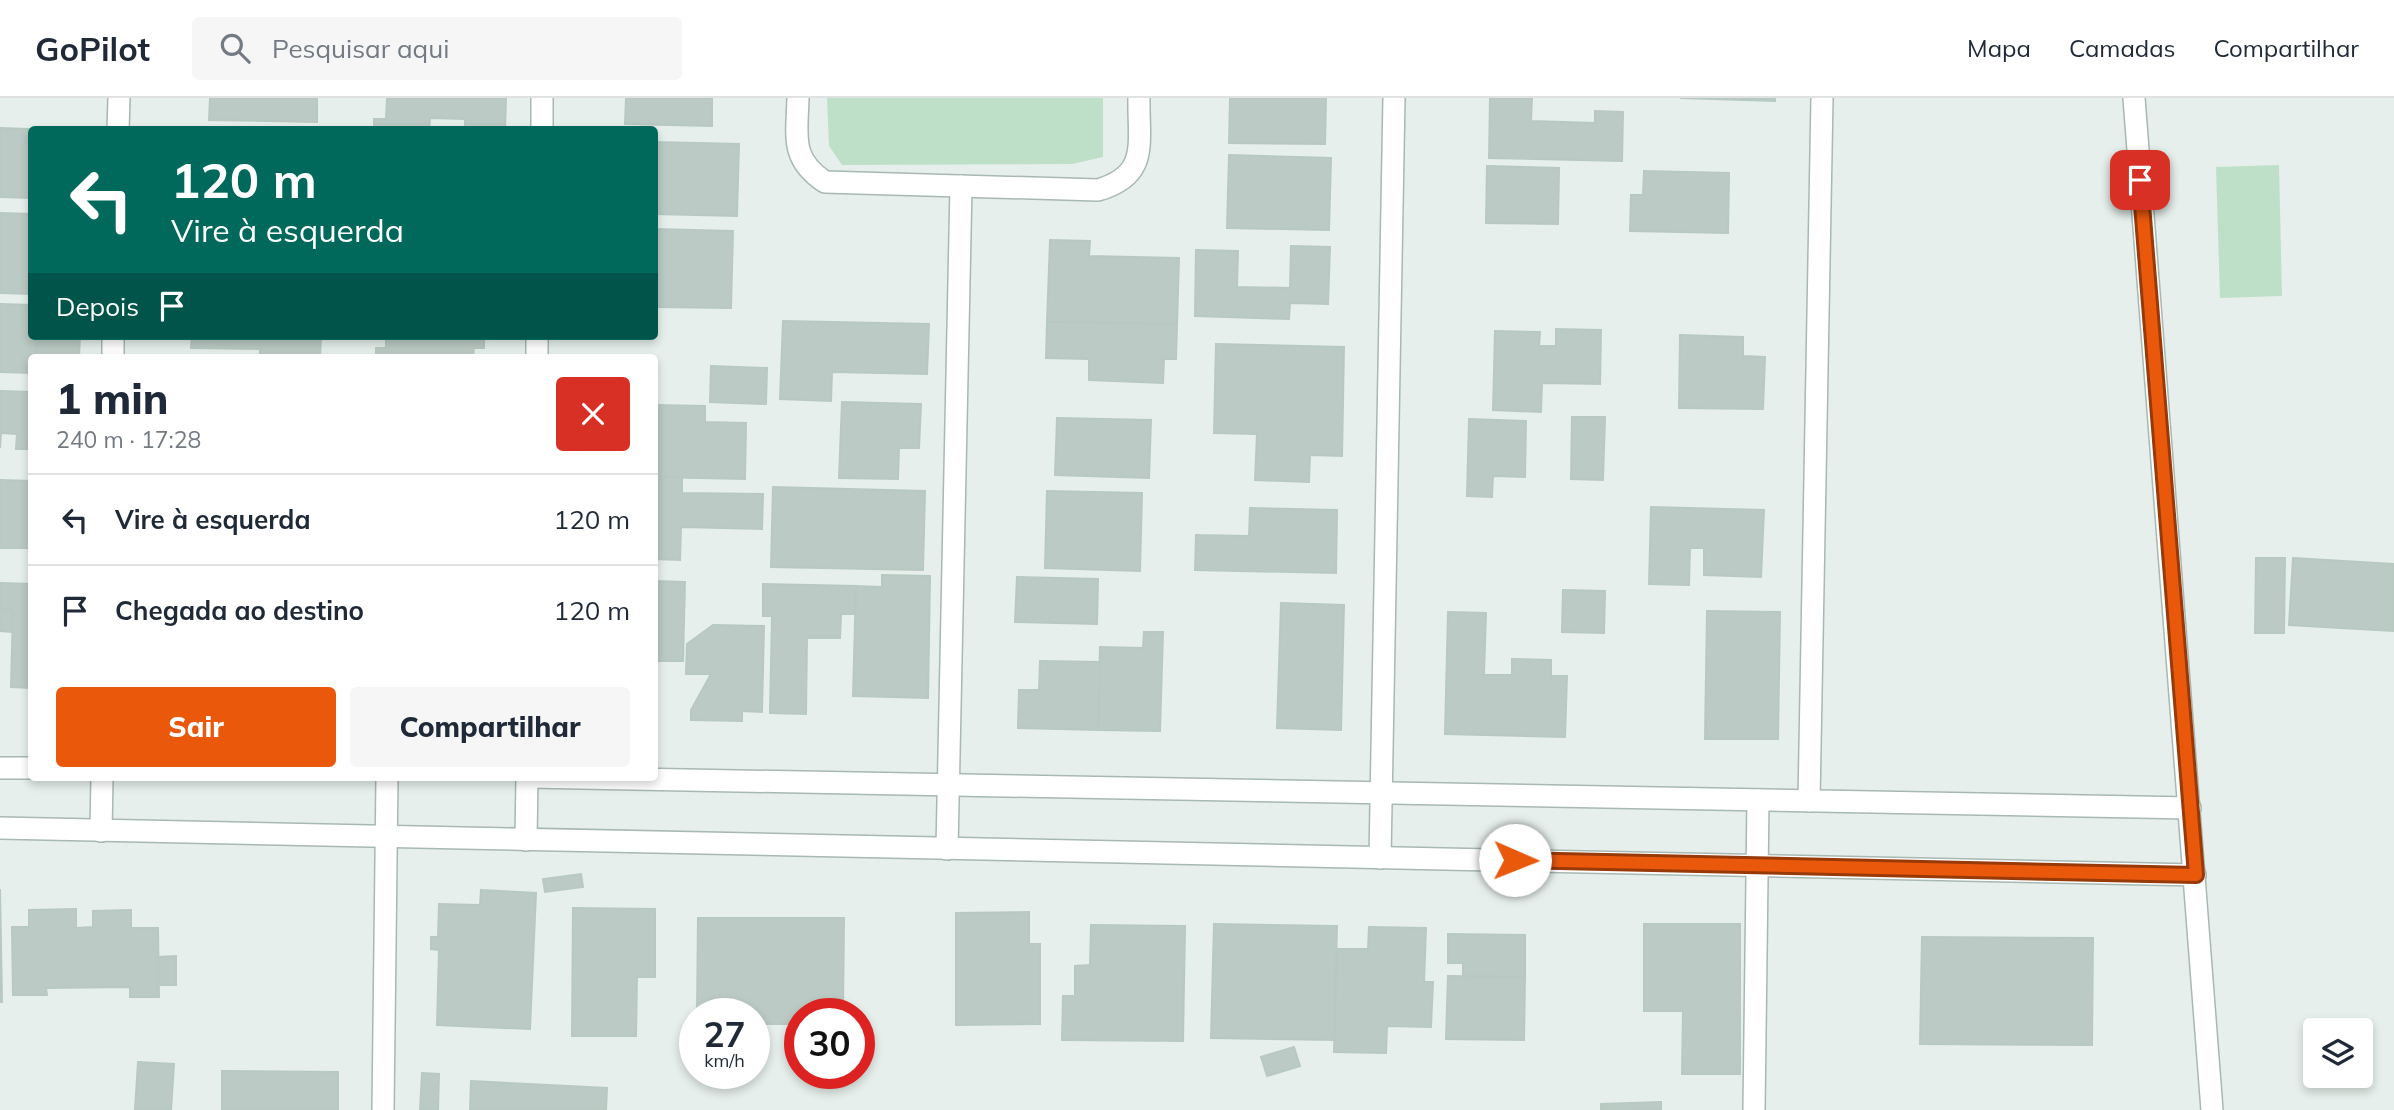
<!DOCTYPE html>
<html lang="pt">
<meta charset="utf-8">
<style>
:root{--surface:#fff;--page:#f6f6f7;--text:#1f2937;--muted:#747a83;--line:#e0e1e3;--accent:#ea580c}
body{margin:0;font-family:Mulish,sans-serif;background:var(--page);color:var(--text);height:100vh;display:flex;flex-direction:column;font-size:26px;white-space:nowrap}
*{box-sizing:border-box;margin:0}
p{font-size:23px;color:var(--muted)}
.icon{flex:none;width:38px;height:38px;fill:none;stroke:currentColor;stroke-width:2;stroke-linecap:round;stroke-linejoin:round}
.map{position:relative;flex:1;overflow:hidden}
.details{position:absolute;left:28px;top:256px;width:630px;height:427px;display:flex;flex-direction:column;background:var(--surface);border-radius:7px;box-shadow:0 4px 10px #0003}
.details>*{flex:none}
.guide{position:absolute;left:28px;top:28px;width:630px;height:214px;border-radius:7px;box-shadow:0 4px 10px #0003;background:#00695c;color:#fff;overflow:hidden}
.fabs{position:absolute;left:2303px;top:920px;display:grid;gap:14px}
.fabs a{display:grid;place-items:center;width:70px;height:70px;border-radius:7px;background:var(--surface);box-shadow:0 4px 10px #0003;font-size:35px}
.speed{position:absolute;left:679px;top:900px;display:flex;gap:14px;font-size:35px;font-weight:700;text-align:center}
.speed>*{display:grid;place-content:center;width:91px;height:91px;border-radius:50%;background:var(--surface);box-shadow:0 4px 10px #0003;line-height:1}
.speed small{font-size:18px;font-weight:400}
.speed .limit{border:10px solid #d22;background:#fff;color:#111}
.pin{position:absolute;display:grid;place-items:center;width:60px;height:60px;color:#fff;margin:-30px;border-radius:14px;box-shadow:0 4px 10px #0006}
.me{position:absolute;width:77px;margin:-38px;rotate:91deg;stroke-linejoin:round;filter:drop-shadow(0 0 5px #0008)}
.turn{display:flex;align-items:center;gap:24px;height:147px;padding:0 28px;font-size:32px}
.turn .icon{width:91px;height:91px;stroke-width:2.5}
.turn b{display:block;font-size:49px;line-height:60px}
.then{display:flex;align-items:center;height:66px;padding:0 28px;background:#0003;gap:14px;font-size:26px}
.round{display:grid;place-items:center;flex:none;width:74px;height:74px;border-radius:7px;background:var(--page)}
.overview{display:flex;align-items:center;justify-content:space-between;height:119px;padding:0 28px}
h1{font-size:42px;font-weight:800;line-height:52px}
.primary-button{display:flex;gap:14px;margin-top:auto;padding:14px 28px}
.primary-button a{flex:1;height:80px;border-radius:7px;background:var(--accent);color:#fff;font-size:28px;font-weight:800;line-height:80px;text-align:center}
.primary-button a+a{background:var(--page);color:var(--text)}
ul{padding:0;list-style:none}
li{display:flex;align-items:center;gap:21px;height:91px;padding:0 28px;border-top:2px solid var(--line)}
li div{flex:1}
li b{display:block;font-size:26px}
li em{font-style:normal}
header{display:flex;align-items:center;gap:42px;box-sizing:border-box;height:98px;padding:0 35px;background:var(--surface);border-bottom:2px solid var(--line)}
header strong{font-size:33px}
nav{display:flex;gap:38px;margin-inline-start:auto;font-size:24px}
.search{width:490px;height:63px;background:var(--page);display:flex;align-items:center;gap:18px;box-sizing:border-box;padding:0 24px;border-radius:7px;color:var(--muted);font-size:26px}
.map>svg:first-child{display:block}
.green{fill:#bfe0c8}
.building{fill:#bbcac4;stroke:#b8c9c2;stroke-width:2}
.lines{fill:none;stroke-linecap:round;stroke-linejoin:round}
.minor-casing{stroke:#a8b8b2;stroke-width:24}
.minor{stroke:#fff;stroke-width:21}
.route-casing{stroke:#983908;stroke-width:18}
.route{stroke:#ea580c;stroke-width:12}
</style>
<header>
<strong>GoPilot</strong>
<div class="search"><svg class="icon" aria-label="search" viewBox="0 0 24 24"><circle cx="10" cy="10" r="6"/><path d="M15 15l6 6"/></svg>Pesquisar aqui</div>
<nav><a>Mapa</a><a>Camadas</a><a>Compartilhar</a></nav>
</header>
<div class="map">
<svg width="2394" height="1012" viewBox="0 0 2394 1012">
<rect width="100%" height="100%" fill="#e6efeb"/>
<g class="green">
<path d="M827,0h276v59l-31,7 -230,1 -13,-19z"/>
<path d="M2279,67l3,131 -62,2 -4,-131z"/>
</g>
<g class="building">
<path d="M210,0h107v24l-108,-2z"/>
<path d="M387,0h119l-1,32h-40v-11l-35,-1 -1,12h-55v-11h12z"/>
<path d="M626,0h86v28l-87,-2z"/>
<path d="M1230,0h96l-1,46 -96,-1z"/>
<path d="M1490,0h42l-1,23 64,2v-12l28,1 -1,49 -133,-3z"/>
<path d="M1680,0h95v3z"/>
<path d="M0,30l56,2h-24v68l-32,-1z"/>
<path d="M654,44l85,2 -2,72 -83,-2z"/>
<path d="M1229,57l102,3 -2,72 -102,-2z"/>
<path d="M1487,68l72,2 -1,56 -72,-1z"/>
<path d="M1644,73l85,2 -1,60 -98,-2 1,-36h12z"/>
<path d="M0,115l32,1v80l-32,-1z"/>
<path d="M654,131l79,2 -2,77 -77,-1z"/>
<path d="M1050,142l40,1 -1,15 90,2 -2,66 -130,-2z"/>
<path d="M1291,148l39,1 -2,57 -38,-1 -1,16 -94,-3 1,-66 42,1 -1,36 53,1z"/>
<path d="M0,206l32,1v31h48l-1,21h-47v16l-32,-1z"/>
<path d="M783,223l146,3 -2,50 -95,-2 -1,29 -51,-2z"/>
<path d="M1047,224l130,2 -1,35h-12l-1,24 -74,-3v-21l-43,-1z"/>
<path d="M1556,231l45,1 -1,54 -58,-1 -1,29 -48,-2 2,-79 45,1 -1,14h17z"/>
<path d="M1680,237l63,2v19l22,1 -2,52 -84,-1z"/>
<path d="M192,238h129l-1,21h-60v-8l-69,-1z"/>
<path d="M386,238h98v12h-10l-1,9h-97v-9h10z"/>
<path d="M1216,246l128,3 -2,109 -32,-1 -1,27 -54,-2 2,-46 -43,-1z"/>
<path d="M711,268l56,2 -1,36 -56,-2z"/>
<path d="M0,293l32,1v57h-16l1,-15 -16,-1 -1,15z"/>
<path d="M842,304l79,2 -2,44h-20l-1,31 -59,-1z"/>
<path d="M654,307l51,1v16l41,1 -1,56 -91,-2z"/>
<path d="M1572,319h33l-2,63 -32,-1z"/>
<path d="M1057,320l94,2 -2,58 -94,-3z"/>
<path d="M1469,321l57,2 -1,56 -32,-1 -1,21 -25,-1z"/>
<path d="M654,379h28v16l81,1 -1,35 -81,-2 -1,33 -26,-1z"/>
<path d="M0,382l32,1v67h-32z"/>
<path d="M773,389l152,4 -2,79 -152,-3z"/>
<path d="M1047,393l95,2 -2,78 -95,-3z"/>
<path d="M1651,409l113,3 -3,67 -57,-2v-27h-14l-1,37 -40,-1z"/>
<path d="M1250,410l87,2 -1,63 -141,-3 1,-35 53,1z"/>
<path d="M2256,460h29l-1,75h-29z"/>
<path d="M2293,460l101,6v67l-105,-6z"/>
<path d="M882,477l48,1 -2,122 -75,-2 3,-110 26,1z"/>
<path d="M1017,479l81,2 -1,45 -82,-2z"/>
<path d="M654,483l31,1 -2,79h-29z"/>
<path d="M0,485l32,1v104l-21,-1 2,-77 -13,-1z"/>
<path d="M763,486l93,2 -1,28h-14l-1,24h-33l-1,76 -36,-1 2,-97h-9z"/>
<path d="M1563,492l42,1 -1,42 -42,-1z"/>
<path d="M1281,505l63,2 -3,125 -64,-2z"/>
<path d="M0,511l13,1 -1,22 -12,-1z"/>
<path d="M1707,513l73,1 -2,127h-73z"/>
<path d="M1448,514l38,1 -2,62h28v-16l39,1v16h16l-2,61 -120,-3z"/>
<path d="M713,527l51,1 -2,86 -20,-1v10l-51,-1v-10l20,-36h-25l1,-30z"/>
<path d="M1144,534h19l-3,99 -62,-1 2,-83 43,1z"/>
<path d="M1040,563l60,1 -2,68 -80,-2 1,-38h20z"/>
<path d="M581,776l2,13 -38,5 -2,-13z"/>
<path d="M0,791l2,113h-2z"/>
<path d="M481,792l55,3 -6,136 -93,-4 2,-75 -8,-1v-12h7l1,-33 41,1z"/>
<path d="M573,810l82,1v68h-18l-1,59h-64z"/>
<path d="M76,811v19l17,-1v-16l38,-1v18h27l1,69h-29v-10l-84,1 1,7h-34l-1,-68h17v-17z"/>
<path d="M1029,814v32h11v80l-84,1v-112z"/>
<path d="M698,820h146l-1,95h-43v11h-46v-11h-57z"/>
<path d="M1214,826l123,2 -3,114 -123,-2z"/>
<path d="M1644,826h96v150h-58l1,-63h-39z"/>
<path d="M1091,827l94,1 -2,115 -121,-1 1,-44h12v-30l15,-1z"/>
<path d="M1369,829l57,1 -2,54h9l-2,45 -44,-1 -1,27 -52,-1 3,-103h31z"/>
<path d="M1448,836l77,1v42l-62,-1v-13h-15z"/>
<path d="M1922,839l171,1 -1,107 -172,-1z"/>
<path d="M176,858v29h-18v-28z"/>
<path d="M1448,878l77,1 -1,63 -78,-1z"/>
<path d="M1294,949l6,19 -33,10 -6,-19z"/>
<path d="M138,964l36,2 -3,46h-36z"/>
<path d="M222,973l116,1v38h-116z"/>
<path d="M422,975l17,1 -1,36h-18z"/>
<path d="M471,983l136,7 -1,22h-136z"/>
<path d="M1661,1004v8h-60v-6z"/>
</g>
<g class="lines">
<defs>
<g id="minor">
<path d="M798,0c-1,38 -8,61 27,84l273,8c52,-15 40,-47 41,-92"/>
<path d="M2134,0l78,1012"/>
<path d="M118,32l1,-32"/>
<path d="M542,32v-32"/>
<path d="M113,259v-21"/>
<path d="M537,259v-21"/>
<path d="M0,670h32"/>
<path d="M529,679l1661,31"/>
<path d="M1809,703l13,-703"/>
<path d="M0,730l2195,47"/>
<path d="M101,733l1,-54"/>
<path d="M526,742l1,-63"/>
<path d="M947,751l14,-663"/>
<path d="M1380,760l14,-760"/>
<path d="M383,1012l4,-333"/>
<path d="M1754,1012l4,-310"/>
</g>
</defs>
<use href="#minor" class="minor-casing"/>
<use href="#minor" class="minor"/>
</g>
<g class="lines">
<defs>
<path id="route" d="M1515,762l681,15 -56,-695"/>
</defs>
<use href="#route" class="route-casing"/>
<use href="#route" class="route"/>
</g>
</svg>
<div class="fabs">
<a><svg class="icon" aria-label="layers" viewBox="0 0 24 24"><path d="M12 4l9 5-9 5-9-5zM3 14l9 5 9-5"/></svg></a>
</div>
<div class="speed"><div>27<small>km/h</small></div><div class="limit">30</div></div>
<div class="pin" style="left:2140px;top:82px;background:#d93025"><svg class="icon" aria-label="arrive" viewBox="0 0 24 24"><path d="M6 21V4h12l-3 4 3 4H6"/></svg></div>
<svg class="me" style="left:1515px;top:762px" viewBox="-20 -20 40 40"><circle r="19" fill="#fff"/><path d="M0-13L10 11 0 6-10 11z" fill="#ea580c"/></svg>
<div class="guide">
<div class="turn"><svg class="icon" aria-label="left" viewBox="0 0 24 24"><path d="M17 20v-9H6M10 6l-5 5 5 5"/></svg><div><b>120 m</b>Vire à esquerda</div></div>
<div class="then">Depois<svg class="icon" aria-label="arrive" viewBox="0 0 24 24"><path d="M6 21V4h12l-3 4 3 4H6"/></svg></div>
</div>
<section class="details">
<div class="overview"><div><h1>1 min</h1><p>240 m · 17:28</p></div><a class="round" style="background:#d93025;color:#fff"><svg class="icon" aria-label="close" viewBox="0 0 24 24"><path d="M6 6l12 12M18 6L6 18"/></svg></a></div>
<ul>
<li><svg class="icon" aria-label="left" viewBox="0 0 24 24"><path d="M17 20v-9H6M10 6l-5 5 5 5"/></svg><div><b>Vire à esquerda</b></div><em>120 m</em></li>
<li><svg class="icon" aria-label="arrive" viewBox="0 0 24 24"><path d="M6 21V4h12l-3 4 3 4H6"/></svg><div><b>Chegada ao destino</b></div><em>120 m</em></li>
</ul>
<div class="primary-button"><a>Sair</a><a>Compartilhar</a></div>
</section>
</div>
